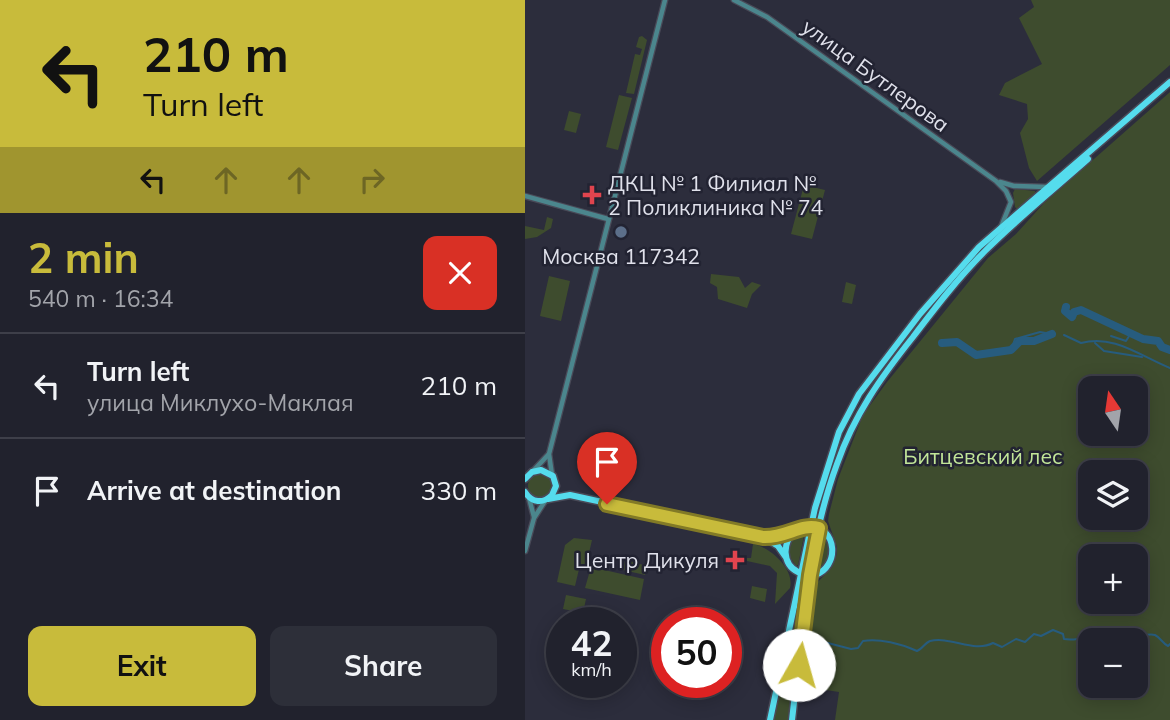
<!DOCTYPE html>
<meta charset="utf-8">
<style>
:root{--surface:#21222d;--page:#2d2f39;--text:#f1f3f6;--muted:#a2a4aa;--line:#3e3f49;--accent:#c8bb3b}
body{margin:0;font-family:Mulish,sans-serif;background:var(--page);color:var(--text);height:100vh;display:flex;flex-direction:column;font-size:26px;white-space:nowrap}
*{box-sizing:border-box;margin:0}
p{font-size:23px;color:var(--muted)}
.icon{flex:none;width:38px;height:38px;fill:none;stroke:currentColor;stroke-width:2;stroke-linecap:round;stroke-linejoin:round}
.map{position:relative;flex:1;overflow:hidden}
.drawer{display:flex;flex-direction:column;background:var(--surface);width:525px}
.drawer>*{flex:none}
.top-card{background:#c8bb3b;color:#111;overflow:hidden}
.needle{width:46px;rotate:347deg}
.tools{position:absolute;left:553px;top:376px;display:grid;gap:14px}
.tools a{display:grid;place-items:center;width:70px;height:70px;border-radius:14px;background:var(--surface);box-shadow:0 4px 18px #0003,0 0 0 2px var(--line);font-size:35px}
.speed{position:absolute;left:21px;top:607px;display:flex;gap:14px;font-size:35px;font-weight:700;text-align:center}
.speed>*{display:grid;place-content:center;width:91px;height:91px;border-radius:50%;background:var(--surface);box-shadow:0 4px 18px #0003,0 0 0 2px var(--line);line-height:1}
.speed small{font-size:18px;font-weight:400}
.speed .limit{border:10px solid #d22;background:#fff;color:#111}
.pin{position:absolute;display:grid;place-items:center;width:60px;height:60px;color:#fff;margin:-72px -30px;border-radius:50% 50% 50% 0;rotate:-45deg;box-shadow:0 0 7px #0007}
.pin .icon{rotate:45deg}
.me{position:absolute;width:77px;margin:-38px;rotate:7deg;stroke-linejoin:round;filter:drop-shadow(0 0 5px #0008)}
.turn{display:flex;align-items:center;gap:24px;height:147px;padding:0 28px;font-size:32px}
.turn .icon{width:91px;height:91px;stroke-width:2.5}
.turn b{display:block;font-size:49px;line-height:60px}
.lanes{display:flex;align-items:center;height:66px;padding:0 28px;background:#0003;justify-content:center;gap:35px;direction:ltr}
.lanes .off{opacity:.35}
.round{display:grid;place-items:center;flex:none;width:74px;height:74px;border-radius:14px;background:var(--page)}
.overview{display:flex;align-items:center;justify-content:space-between;height:119px;padding:0 28px}
h1{font-size:42px;font-weight:700;line-height:52px;color:var(--accent)}
.button{display:flex;gap:14px;margin-top:auto;padding:14px 28px}
.button a{flex:1;height:80px;border-radius:14px;background:var(--accent);color:#111;font-size:28px;font-weight:700;line-height:80px;text-align:center}
.button a+a{background:var(--page);color:var(--text)}
ul{padding:0;list-style:none}
li{display:flex;align-items:center;gap:21px;height:105px;padding:0 28px;border-top:2px solid var(--line)}
li div{flex:1}
li b{display:block;font-size:26px}
li em{font-style:normal}
main{display:flex;flex:1;min-height:0}
.map>svg:first-child{display:block}
.green{fill:#3e4c2e;fill-rule:evenodd}
.lines{fill:none;stroke-linecap:round;stroke-linejoin:round}
.stream{stroke:#275c7e;stroke-width:2}
.river{stroke:#275c7e;stroke-width:8}
.minor-casing{stroke:#494a58;stroke-width:7}
.major-casing{stroke:#494a58;stroke-width:9}
.minor{stroke:#4b868d;stroke-width:4.5}
.major{stroke:#55dced;stroke-width:6}
.route-casing{stroke:#827a26;stroke-width:18}
.route{stroke:#c8bb3b;stroke-width:12}
.health-dot{fill:#e0444e;stroke:#222332;stroke-width:2.5}
.service-dot{fill:#5c6f8a;stroke:#222332;stroke-width:2.5}
.labels{text-anchor:middle;dominant-baseline:central;stroke-width:5;stroke-linejoin:round;paint-order:stroke}
.street-label{font-size:21px;fill:#e0e1eb;stroke:#222332}
.poi-label{font-size:21px;fill:#e0e1eb;stroke:#222332;text-anchor:start}
.park-label{font-size:21px;fill:#c2e698;stroke:#222332}
</style>
<main>
<section class="drawer">
<div class="top-card">
<div class="turn"><svg class="icon" aria-label="left" viewBox="0 0 24 24"><path d="M17 20v-9H6M10 6l-5 5 5 5"/></svg><div><b>210 m</b>Turn left</div></div>
<div class="lanes"><svg class="icon" aria-label="left" viewBox="0 0 24 24"><path d="M17 20v-9H6M10 6l-5 5 5 5"/></svg><svg class="icon off" aria-label="ahead" viewBox="0 0 24 24"><path d="M12 20V5M6 11l6-6 6 6"/></svg><svg class="icon off" aria-label="ahead" viewBox="0 0 24 24"><path d="M12 20V5M6 11l6-6 6 6"/></svg><svg class="icon off" aria-label="right" viewBox="0 0 24 24"><path d="M7 20v-9h11M14 6l5 5-5 5"/></svg></div>
</div>
<div class="overview"><div><h1>2 min</h1><p>540 m · 16:34</p></div><a class="round" style="background:#d93025;color:#fff"><svg class="icon" aria-label="close" viewBox="0 0 24 24"><path d="M6 6l12 12M18 6L6 18"/></svg></a></div>
<ul>
<li><svg class="icon" aria-label="left" viewBox="0 0 24 24"><path d="M17 20v-9H6M10 6l-5 5 5 5"/></svg><div><b>Turn left</b><p>улица Миклухо-Маклая</p></div><em>210 m</em></li>
<li><svg class="icon" aria-label="arrive" viewBox="0 0 24 24"><path d="M6 21V4h12l-3 4 3 4H6"/></svg><div><b>Arrive at destination</b></div><em>330 m</em></li>
</ul>
<div class="button"><a>Exit</a><a>Share</a></div>
</section>
<div class="map">
<svg width="645" height="720" viewBox="0 0 645 720">
<rect width="100%" height="100%" fill="#2c2d3c"/>
<g class="green">
<path d="M506,0h139v65l-133,116 -8,-13 -9,-35 8,-14 -1,-15 -28,-9 6,-12 37,-19 -23,-46 15,-11z"/>
<path d="M114,37l3,-1 5,4 -13,54 -8,-1 9,-39 5,1 2,-6 -6,-2z"/>
<path d="M645,92v628h-335l4,-28 -33,-5 -1,3 -4,-1 15,-105 16,-17 5,-13v-7l-9,-26 1,-7 9,-35 25,-64 24,-33 101,-124 28,-24 28,-31zM565,388h46v46h-46zM565,472h46v46h-46zM611,556v46h-46v-46zM565,640h46v46h-46z"/>
<path d="M94,95l13,3 -14,52 -12,-3z"/>
<path d="M44,111l12,3 -5,19 -12,-3z"/>
<path d="M279,185l21,5 -13,49 -21,-5z"/>
<path d="M490,189l20,2 1,4 -18,15 -3,-3 -2,-14z"/>
<path d="M22,217l6,2 -2,9 -14,9 -12,2v-13l19,4z"/>
<path d="M186,274l28,3 6,11 7,-6 9,3 -9,9 -5,14 -29,-9 -1,-12 -7,-4z"/>
<path d="M24,276l21,5 -9,40 -21,-5z"/>
<path d="M321,282l10,3 -4,19 -10,-2z"/>
<circle cx="15" cy="486" r="12"/>
<path d="M280,531l-7,34 -2,1 -8,-12c2,-12 4,-20 17,-23z"/>
<path d="M49,538l18,2 -6,26 -6,-1 -5,21 -18,-4 8,-37z"/>
<path d="M299,538c7,10 5,18 0,28l-7,3 -2,-1z"/>
<path d="M228,544c17,3 42,25 37,44l-15,16 2,-31 -7,-7 -23,-5v-3h4z"/>
<path d="M100,560l22,6 -2,9 -22,-5z"/>
<path d="M66,567l53,12 -4,21 -55,-12z"/>
<path d="M276,584h3l-16,136h-15z"/>
<path d="M227,586l15,3 -2,13 -15,-4z"/>
<path d="M41,595l20,4 -3,14 -20,-4z"/>
</g>
<g class="lines">
<g class="stream">
<path d="M539,335l17,8c33,-9 59,13 89,25"/>
<path d="M586,336l15,5 5,-8"/>
<path d="M570,343l9,8 38,6"/>
<path d="M486,350l4,-11 25,-7 12,2"/>
<path d="M596,640c8,-2 27,-7 34,-5 6,3 7,8 13,11l2,-2"/>
<path d="M299,642l27,7 7,-1 5,-7c16,-3 39,3 54,10 5,-2 8,-8 13,-10 21,-5 44,12 63,2l9,4 14,-8 9,3 9,-8 7,2 12,-6 10,4 1,5c20,3 36,-9 54,1"/>
</g>
<g class="river">
<path d="M541,307l-1,4 7,6 2,-5 7,-2 62,29 15,2 4,6 8,3"/>
<path d="M417,343l15,-1 19,13 35,-5 9,-9h14l18,-7"/>
</g>
<defs>
<g id="minor">
<path d="M209,0l33,17 229,164 10,10 5,11 -10,25"/>
<path d="M475,182l14,4 33,1"/>
<path d="M0,196l83,23"/>
<path d="M8,471l15,-16"/>
<path d="M27,475l-3,-21 116,-454"/>
<path d="M4,498l5,19"/>
<path d="M0,551l9,-33 11,-17"/>
</g>
<g id="major">
<path d="M0,479l7,-7 9,-2 12,6 3,10 -4,9c-9,9 -20,8 -27,-3"/>
<path d="M23,499l22,-4 193,42c8,0 15,1 22,-1 13,-4 27,-17 40,-4 18,19 0,54 -27,40 -16,-8 -16,-29 -3,-41"/>
<path d="M240,538l13,8 7,10"/>
<path d="M245,720l45,-212 24,-76 20,-38 61,-80 59,-67 191,-165"/>
<path d="M267,720c10,-85 15,-175 45,-256 17,-49 44,-87 76,-127 22,-29 45,-59 72,-86 32,-32 68,-61 103,-92"/>
</g>
</defs>
<use href="#minor" class="minor-casing"/>
<use href="#major" class="major-casing"/>
<use href="#minor" class="minor"/>
<use href="#major" class="major"/>
</g>
<g class="lines">
<defs>
<path id="route" d="M82,504l156,33c24,1 37,-14 56,-9l-9,47 -11,90"/>
</defs>
<use href="#route" class="route-casing"/>
<use href="#route" class="route"/>
</g>
<g class="health-dot">
<path d="M63.5 184.5h7v7h7v7h-7v7h-7v-7h-7v-7h7z"/>
<path d="M206.5 549.5h7v7h7v7h-7v7h-7v-7h-7v-7h7z"/>
</g>
<circle class="service-dot" cx="96" cy="232" r="7"/>
<g class="labels">
<g class="street-label">
<text transform="translate(351 75) rotate(36)">улица Бутлерова</text>
</g>
<g class="poi-label">
<text x="83" y="183">ДКЦ № 1 Филиал №<tspan x="83" dy="24">2 Поликлиника № 74</tspan></text>
<text x="96" y="256" text-anchor="middle">Москва 117342</text>
<text x="194" y="560" text-anchor="end">Центр Дикуля</text>
</g>
<g class="park-label">
<text x="458" y="456">Битцевский лес</text>
</g>
</g>
</svg>
<div class="tools">
<a><svg class="needle" viewBox="-14 -14 28 28"><path d="M0-13l5 13h-10z" fill="#e53935"/><path d="M0 13l5-13h-10z" fill="#a2a4aa"/></svg></a>
<a><svg class="icon" aria-label="layers" viewBox="0 0 24 24"><path d="M12 4l9 5-9 5-9-5zM3 14l9 5 9-5"/></svg></a>
<a>+</a>
<a>−</a>
</div>
<div class="speed"><div>42<small>km/h</small></div><div class="limit">50</div></div>
<div class="pin" style="left:82px;top:504px;background:#d93025"><svg class="icon" aria-label="arrive" viewBox="0 0 24 24"><path d="M6 21V4h12l-3 4 3 4H6"/></svg></div>
<svg class="me" style="left:274px;top:665px" viewBox="-20 -20 40 40"><circle r="19" fill="#fff"/><path d="M0-13L10 11 0 6-10 11z" fill="#c8bb3b"/></svg>
</div>
</main>
